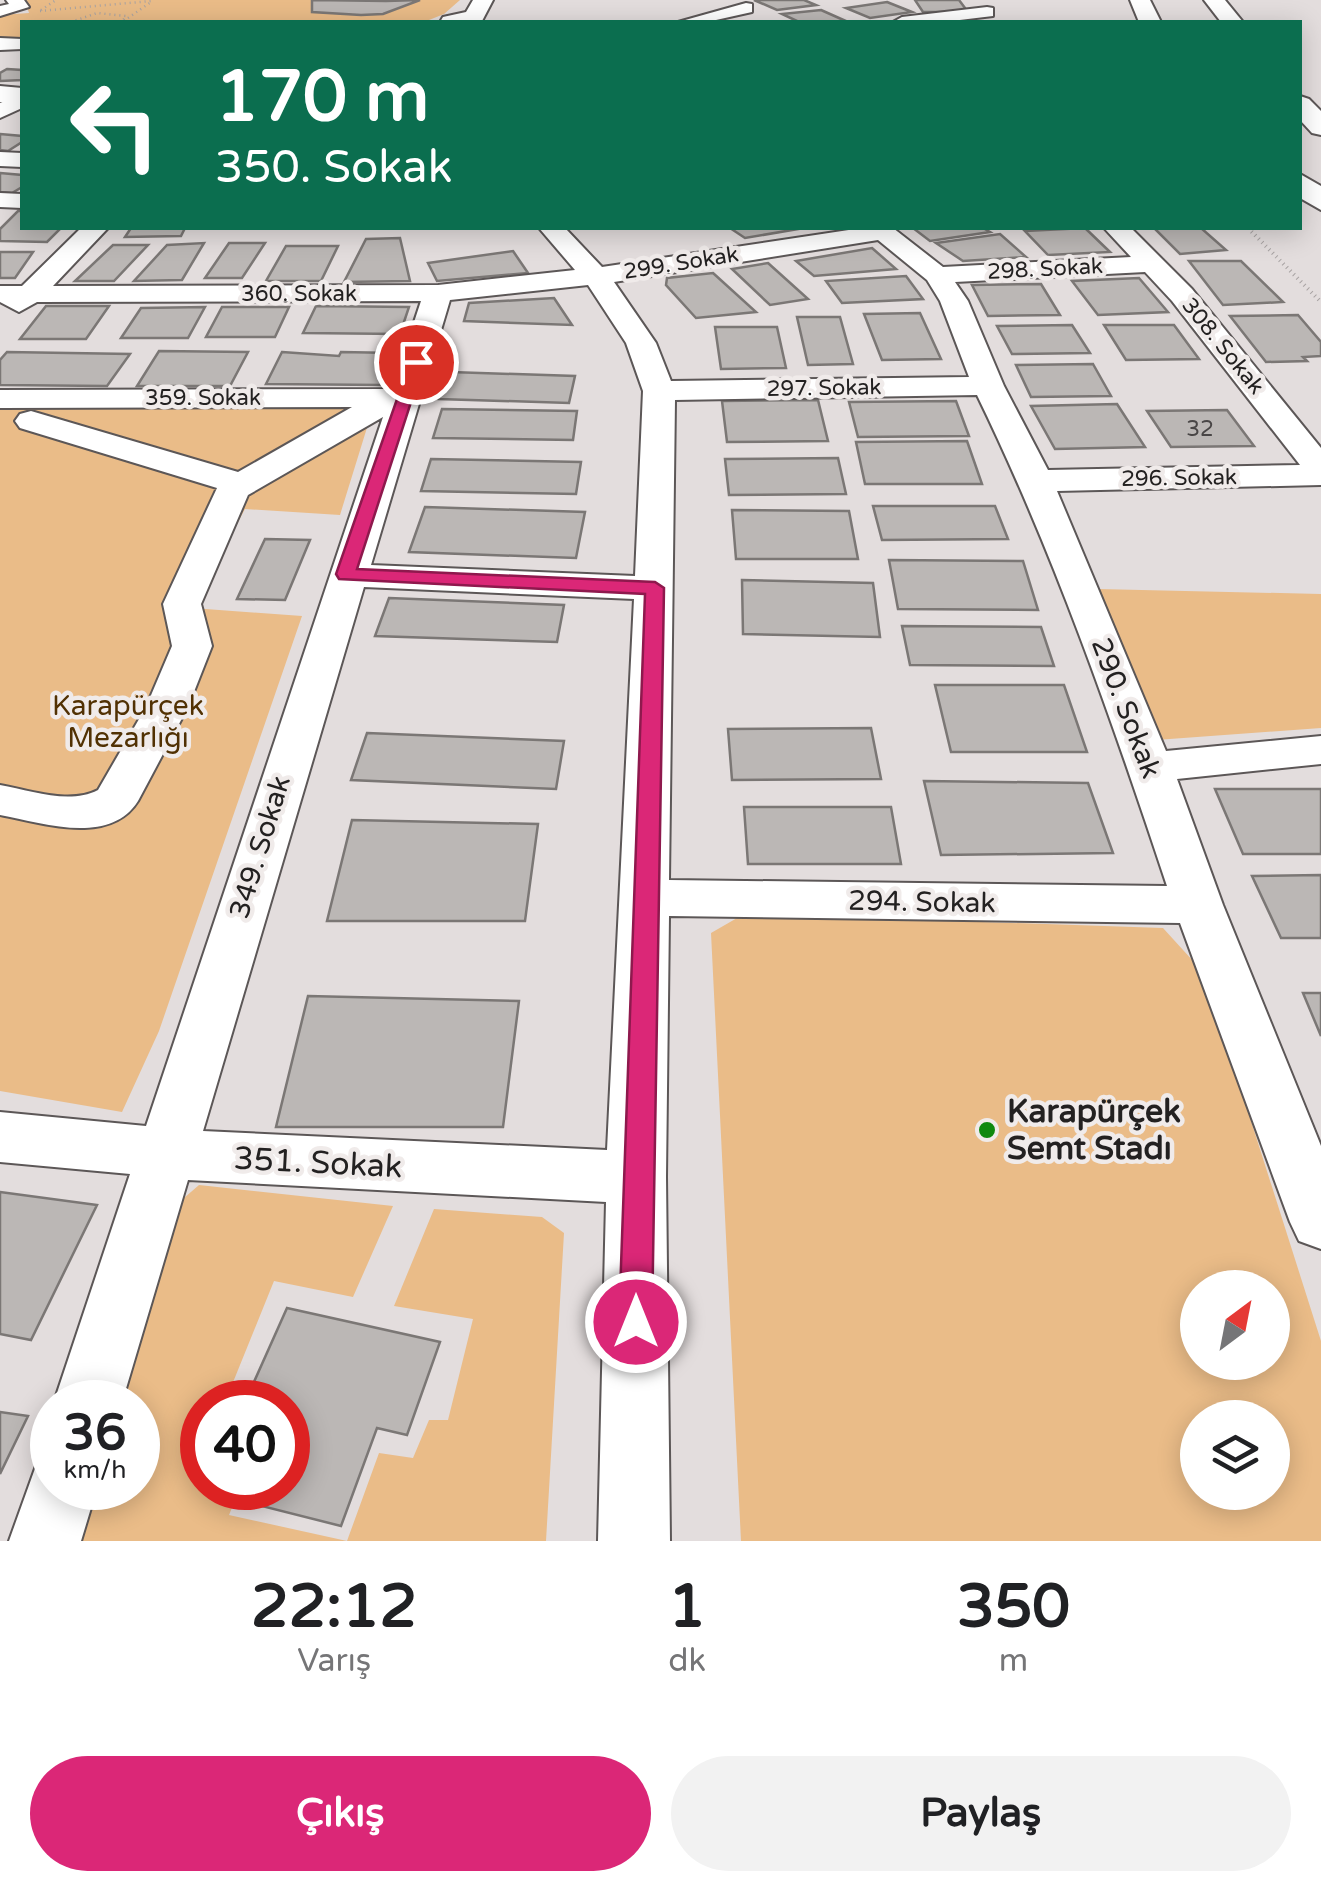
<!DOCTYPE html>
<html lang="tr">
<meta charset="utf-8">
<style>
:root{--surface:#fff;--page:#f2f2f2;--text:#202124;--muted:#757577;--accent:#db2777}
body{margin:0;font-family:"Varela Round",sans-serif;background:var(--page);color:var(--text);height:100vh;display:flex;flex-direction:column;font-size:38px;white-space:nowrap}
*{box-sizing:border-box;margin:0}
p{font-size:32px;color:var(--muted)}
.icon{flex:none;width:55px;height:55px;fill:none;stroke:currentColor;stroke-width:2;stroke-linecap:round;stroke-linejoin:round}
.map{position:relative;height:1541px;overflow:hidden}
.details{display:flex;flex-direction:column;background:var(--surface);flex:1}
.details>*{flex:none}
.banner{position:absolute;left:20px;top:20px;width:1282px;height:210px;border-radius:0px;box-shadow:0 5px 25px #0003;background:#0b6e4f;color:#fff;overflow:hidden}
.needle{width:65px;rotate:32deg}
.controls{position:absolute;left:1180px;top:1270px;display:grid;gap:20px}
.controls a{display:grid;place-items:center;width:110px;height:110px;border-radius:50%;background:var(--surface);box-shadow:0 5px 25px #0003;font-size:50px}
.speed{position:absolute;left:30px;top:1380px;display:flex;gap:20px;font-size:50px;font-weight:700;text-align:center}
.speed>*{display:grid;place-content:center;width:130px;height:130px;border-radius:50%;background:var(--surface);box-shadow:0 5px 25px #0003;line-height:1}
.speed small{font-size:25px;font-weight:400}
.speed .limit{border:15px solid #d22;background:#fff;color:#111}
.pin{position:absolute;display:grid;place-items:center;width:85px;height:85px;color:#fff;margin:-42px;border:5px solid #fff;border-radius:50%;box-shadow:0 2px 10px #0007}
.me{position:absolute;width:110px;margin:-55px;rotate:0deg;stroke-linejoin:round;filter:drop-shadow(0 0 8px #0008)}
.turn{display:flex;align-items:center;gap:35px;height:210px;padding:0 30px;font-size:45px}
.turn .icon{width:130px;height:130px;stroke-width:2.5}
.turn b{display:block;font-size:70px;line-height:85px}
.eta{display:flex;justify-content:space-evenly;align-items:center;height:170px;text-align:center}
.eta b{font-size:60px;font-weight:800;line-height:70px}
.cta{display:flex;gap:20px;margin-top:auto;padding:20px 30px}
.cta a{flex:1;height:115px;border-radius:60px;background:var(--accent);color:#fff;font-size:40px;font-weight:800;line-height:115px;text-align:center}
.cta a+a{background:var(--page);color:var(--text)}
.map>svg:first-child{display:block}
.green{fill:#eabc88;fill-rule:evenodd}
.building{fill:#bbb7b5;stroke:#7b7775;stroke-width:2.5}
.lines{fill:none;stroke-linecap:round;stroke-linejoin:round}
.minor-casing{stroke:#5c5757;stroke-width:4}
.major-casing{stroke:#5c5757;stroke-width:4}
.highway-casing{stroke:#5c5757;stroke-width:4}
.path-far1{stroke:#a8a3a3;stroke-width:2.5;stroke-dasharray:1 4;stroke-linecap:butt}
.path{stroke:#a8a3a3;stroke-width:4;stroke-dasharray:1 4;stroke-linecap:butt}
.minor{fill:#fff;fill-rule:evenodd}
.major{fill:#fff;fill-rule:evenodd}
.highway{fill:#fff;fill-rule:evenodd}
.route{fill:#db2777;stroke:#8e194d;stroke-width:2.5}
.poi-dot{fill:#0f890f;stroke:#f0ebea;stroke-width:4}
.labels{text-anchor:middle;dominant-baseline:central;stroke-width:9;stroke-linejoin:round;paint-order:stroke}
.far-street-label{font-size:22px;fill:#232121;stroke:#f0ebea}
.number-label{font-size:22px;fill:#494646}
.park-label{font-size:28px;fill:#513103;stroke:#f0ebea}
.street-label{font-size:28px;fill:#232121;stroke:#f0ebea}
.near-poi-label{font-size:32px;font-weight:bold;fill:#232121;stroke:#f0ebea;text-anchor:start}
.near-street-label{font-size:32px;fill:#232121;stroke:#f0ebea}
</style>
<div class="map">
<svg width="1321" height="1541" viewBox="0 0 1321 1541">
<rect width="100%" height="100%" fill="#e3dddd"/>
<g class="green">
<path d="M25,0h435l-16,14 -20,8h-402v16l-22,-1v-22l29,-2z"/>
<path d="M347,406l23,12 -30,97 -95,-6 -53,99 110,8 -143,415 -37,81 -122,-21v-684z"/>
<path d="M1098,589l223,5v134l-165,12z"/>
<path d="M744,914l419,14 41,45 117,368v200h-580l-30,-608zM1198,1288h74v74h-74zM1198,1418h74v74h-74z"/>
<path d="M199,1185l194,21 -40,91 -79,-16 -49,121h-23v86h38l-11,27 118,26 32,-88 34,5 16,-38h19l25,-101 -79,-13 40,-97 108,8 22,16 -18,308h-466l16,-53h42v-86h-16l62,-204z"/>
</g>
<g class="building">
<path d="M312,0l74,1 34,-1 -37,14 -22,1 -49,-3z"/>
<path d="M754,0h50l12,5 -39,5z"/>
<path d="M915,0h44l9,12h-45z"/>
<path d="M887,2l25,10 -42,6 -24,-10z"/>
<path d="M821,10l27,12h-49l-17,-8z"/>
<path d="M7,69l15,1v10l-22,1v-8z"/>
<path d="M0,134l22,2v6l-14,9 -8,-1z"/>
<path d="M0,173l22,2v12l-10,6 -12,-1z"/>
<path d="M18,211h4v17h39l-14,14 -47,-1v-12z"/>
<path d="M131,228h54l-4,8 -56,1z"/>
<path d="M730,228h74l-59,10z"/>
<path d="M913,228h70l7,4 -60,9z"/>
<path d="M1085,228l25,24 -62,3 -23,-24z"/>
<path d="M1154,228h47l25,22 -46,4z"/>
<path d="M1000,234l26,23 -63,4 -27,-18z"/>
<path d="M400,238l10,43 -66,1 22,-43z"/>
<path d="M204,243l-22,37 -48,1 33,-36z"/>
<path d="M229,243h36l-23,35h-37z"/>
<path d="M113,245h35l-34,36h-39z"/>
<path d="M286,246h52l-17,35h-55z"/>
<path d="M872,248l24,21 -82,7 -18,-15z"/>
<path d="M513,251l15,22 -91,8 -9,-18z"/>
<path d="M0,252h33l-18,26h-15z"/>
<path d="M1189,261h52l42,41 -60,3z"/>
<path d="M768,263l40,36 -38,6 -38,-36z"/>
<path d="M713,273l43,39 -60,6 -30,-33 1,-7z"/>
<path d="M906,276l17,23 -81,4 -16,-22z"/>
<path d="M1139,278l29,34 -70,3 -26,-34z"/>
<path d="M1041,284l19,31 -72,1 -16,-31z"/>
<path d="M554,298l18,27 -108,-4 5,-18z"/>
<path d="M46,306h63l-23,33h-66z"/>
<path d="M316,306l93,1 -9,27 -97,-1z"/>
<path d="M205,307l-17,31h-67l20,-30z"/>
<path d="M222,307h67l-14,30h-69z"/>
<path d="M920,313l21,46 -59,1 -18,-46z"/>
<path d="M1298,315l23,27v14l-18,1 4,4 -41,1 -36,-46z"/>
<path d="M797,317h43l13,47 -45,1z"/>
<path d="M1072,325l18,28 -78,1 -15,-28z"/>
<path d="M1104,325h70l25,34 -73,1z"/>
<path d="M715,327h62l9,41 -65,1z"/>
<path d="M159,351l89,1 -18,34h-93z"/>
<path d="M7,352l123,2 -23,32 -107,-1v-25z"/>
<path d="M282,352l57,4 2,-4 54,1 -12,32 -117,-1z"/>
<path d="M1093,364l18,32 -80,1 -15,-32z"/>
<path d="M450,372l125,4 -6,27 -130,-4z"/>
<path d="M818,400l10,41 -101,1 -5,-41z"/>
<path d="M956,401l13,35 -111,1 -9,-35z"/>
<path d="M1117,404l28,43 -90,2 -24,-43z"/>
<path d="M442,409l135,2 -4,29 -140,-2z"/>
<path d="M1227,410l27,36 -83,1 -24,-36z"/>
<path d="M967,441l15,43h-117l-9,-42z"/>
<path d="M838,458l8,36 -117,1 -4,-36z"/>
<path d="M431,459l150,3 -5,32 -155,-3z"/>
<path d="M873,506h122l13,33 -126,1z"/>
<path d="M425,507l160,5 -9,46 -167,-6z"/>
<path d="M732,510l117,1 9,48h-122z"/>
<path d="M265,539l45,1 -25,60 -48,-1z"/>
<path d="M889,560l134,1 15,49 -140,-1z"/>
<path d="M742,580l131,3 7,54 -137,-3z"/>
<path d="M389,598l175,7 -7,37 -182,-6z"/>
<path d="M902,626l139,1 13,39 -144,-1z"/>
<path d="M935,685h129l23,67h-136z"/>
<path d="M871,728l10,51 -149,1 -4,-51z"/>
<path d="M367,733l197,8 -8,48 -205,-9z"/>
<path d="M924,781l164,2 25,70 -172,2z"/>
<path d="M1215,789h106v65h-78z"/>
<path d="M744,807h147l10,57h-153z"/>
<path d="M352,820l186,4 -13,97h-198z"/>
<path d="M1321,875v63h-40l-29,-62z"/>
<path d="M1303,993h18v43z"/>
<path d="M308,996l211,5 -16,126h-227z"/>
<path d="M0,1192l97,13 -66,135 -31,-6z"/>
<path d="M287,1308l153,34 -33,93 -30,-7 -36,98 -95,-24 6,-14h36v-86h-43z"/>
<path d="M0,1412l28,4 -28,58z"/>
</g>
<g class="lines">
<defs>
<g id="minor">
<path d="M6,0h18l5,7 -29,9v-10l9,-2z"/>
<path d="M746,3l6,1v8l-45,10h-29z"/>
<path d="M987,7l6,1v8l-50,6h-50l9,-5z"/>
<path d="M0,38l22,1v10l-22,1z"/>
<path d="M22,94v14l-22,10v-15z"/>
<path d="M0,152l22,1v14l-22,-1z"/>
<path d="M0,193l22,1v14l-22,-1z"/>
<path d="M81,228h27l-55,58 385,-1 137,-15 -36,-42h26l37,39 260,-39h31l50,39 188,-10 -27,-29h27l61,61 129,159v37l-264,6 109,260 155,-15v28l-144,15 46,126 98,241v103l-22,-8 -9,-19 -110,-299 -511,-7 -3,261 4,364h-72l8,-339 -418,-22 -66,222h-68l76,-228 -130,-12v-50l146,14 237,-709 -135,78 -47,109 11,42 -24,61 -50,94c-28,45 -96,22 -138,14v-30c30,5 69,20 98,5l48,-83 26,-61 -9,-42 54,-116 -197,-60 -5,-7 5,-7 11,-3 207,61 114,-65 -352,1v-18l392,-1 29,-88 -384,1 -18,10 -19,-10v-16h22zM878,240l49,40 13,21 29,76 -298,4 -15,-38 -42,-61zM1145,272l27,29 128,164 -252,5 -44,-84 -36,-85 -13,-19zM588,285l38,58 17,48 -8,185 -264,-11 79,-265zM977,395c77,158 135,325 190,491l-498,-6 6,-480zM364,587l270,12 -27,551 -404,-19z"/>
<path d="M52,1456v32h45l-16,53h-72l28,-78z"/>
</g>
<g id="major">
<path d="M473,0h20l-11,21 -42,1 3,-5 23,-5z"/>
<path d="M0,86l22,2v14h-22z"/>
</g>
<g id="highway">
<path d="M1130,0h20l11,22h-22z"/>
<path d="M1204,0h21l18,22h-22z"/>
<path d="M1300,96l9,3 12,12v24l-9,-2 -12,-13z"/>
<path d="M1300,174l21,12v24l-21,-12z"/>
</g>
</defs>
<use href="#minor" class="minor-casing"/>
<use href="#major" class="major-casing"/>
<use href="#highway" class="highway-casing"/>
<g class="path-far1">
<path d="M41,10l15,-10"/>
<path d="M40,11l111,-10"/>
<path d="M128,18l23,-16"/>
<path d="M71,22l26,-9 29,3 -4,6"/>
<path d="M130,22h16"/>
</g>
<path class="path" d="M1248,228l73,74"/>
<use href="#minor" class="minor"/>
<use href="#major" class="major"/>
<use href="#highway" class="highway"/>
</g>
<path class="route" d="M411,359l13,3 -67,207 298,13 9,6 -12,734 -5,12 -11,4 -12,-4 -5,-12 26,-728 -306,-15 -3,-5z"/>
<circle class="poi-dot" cx="987" cy="1130" r="10"/>
<g class="labels">
<g class="far-street-label">
<text transform="translate(681 263) rotate(-9)">299. Sokak</text>
<text transform="translate(1045 269) rotate(-3)">298. Sokak</text>
<text x="299" y="294">360. Sokak</text>
<text transform="translate(1223 346) rotate(51)">308. Sokak</text>
<text transform="translate(824 388) rotate(-1)">297. Sokak</text>
<text x="203" y="398">359. Sokak</text>
<text transform="translate(1179 478) rotate(-1)">296. Sokak</text>
</g>
<g class="number-label">
<text x="1200" y="429">32</text>
</g>
<g class="park-label">
<text x="128" y="706">Karapürçek<tspan x="128" dy="32">Mezarlığı</tspan></text>
</g>
<g class="street-label">
<text transform="translate(1126 708) rotate(69)">290. Sokak</text>
<text transform="translate(260 847) rotate(-73)">349. Sokak</text>
<text transform="translate(922 902) rotate(1)">294. Sokak</text>
</g>
<g class="near-poi-label">
<text x="1007" y="1112">Karapürçek<tspan x="1007" dy="37">Semt Stadı</tspan></text>
</g>
<g class="near-street-label">
<text transform="translate(318 1163) rotate(3)">351. Sokak</text>
</g>
</g>
</svg>
<div class="controls">
<a><svg class="needle" viewBox="-14 -14 28 28"><path d="M0-13l5 13h-10z" fill="#e53935"/><path d="M0 13l5-13h-10z" fill="#757577"/></svg></a>
<a><svg class="icon" aria-label="layers" viewBox="0 0 24 24"><path d="M12 4l9 5-9 5-9-5zM3 14l9 5 9-5"/></svg></a>
</div>
<div class="speed"><div>36<small>km/h</small></div><div class="limit">40</div></div>
<div class="pin" style="left:416px;top:362px;background:#d93025"><svg class="icon" aria-label="arrive" viewBox="0 0 24 24"><path d="M6 21V4h12l-3 4 3 4H6"/></svg></div>
<svg class="me" style="left:636px;top:1322px" viewBox="-20 -20 40 40"><circle r="17" fill="#db2777" stroke="#fff" stroke-width="3"/><path d="M0-11L8 9 0 5-8 9z" fill="#fff"/></svg>
<div class="banner">
<div class="turn"><svg class="icon" aria-label="left" viewBox="0 0 24 24"><path d="M17 20v-9H6M10 6l-5 5 5 5"/></svg><div><b>170 m</b>350. Sokak</div></div>
</div>
</div>
<section class="details">
<div class="eta">
<div><b>22:12</b><p>Varış</p></div>
<div><b>1</b><p>dk</p></div>
<div><b>350</b><p>m</p></div>
</div>
<div class="cta"><a>Çıkış</a><a>Paylaş</a></div>
</section>
